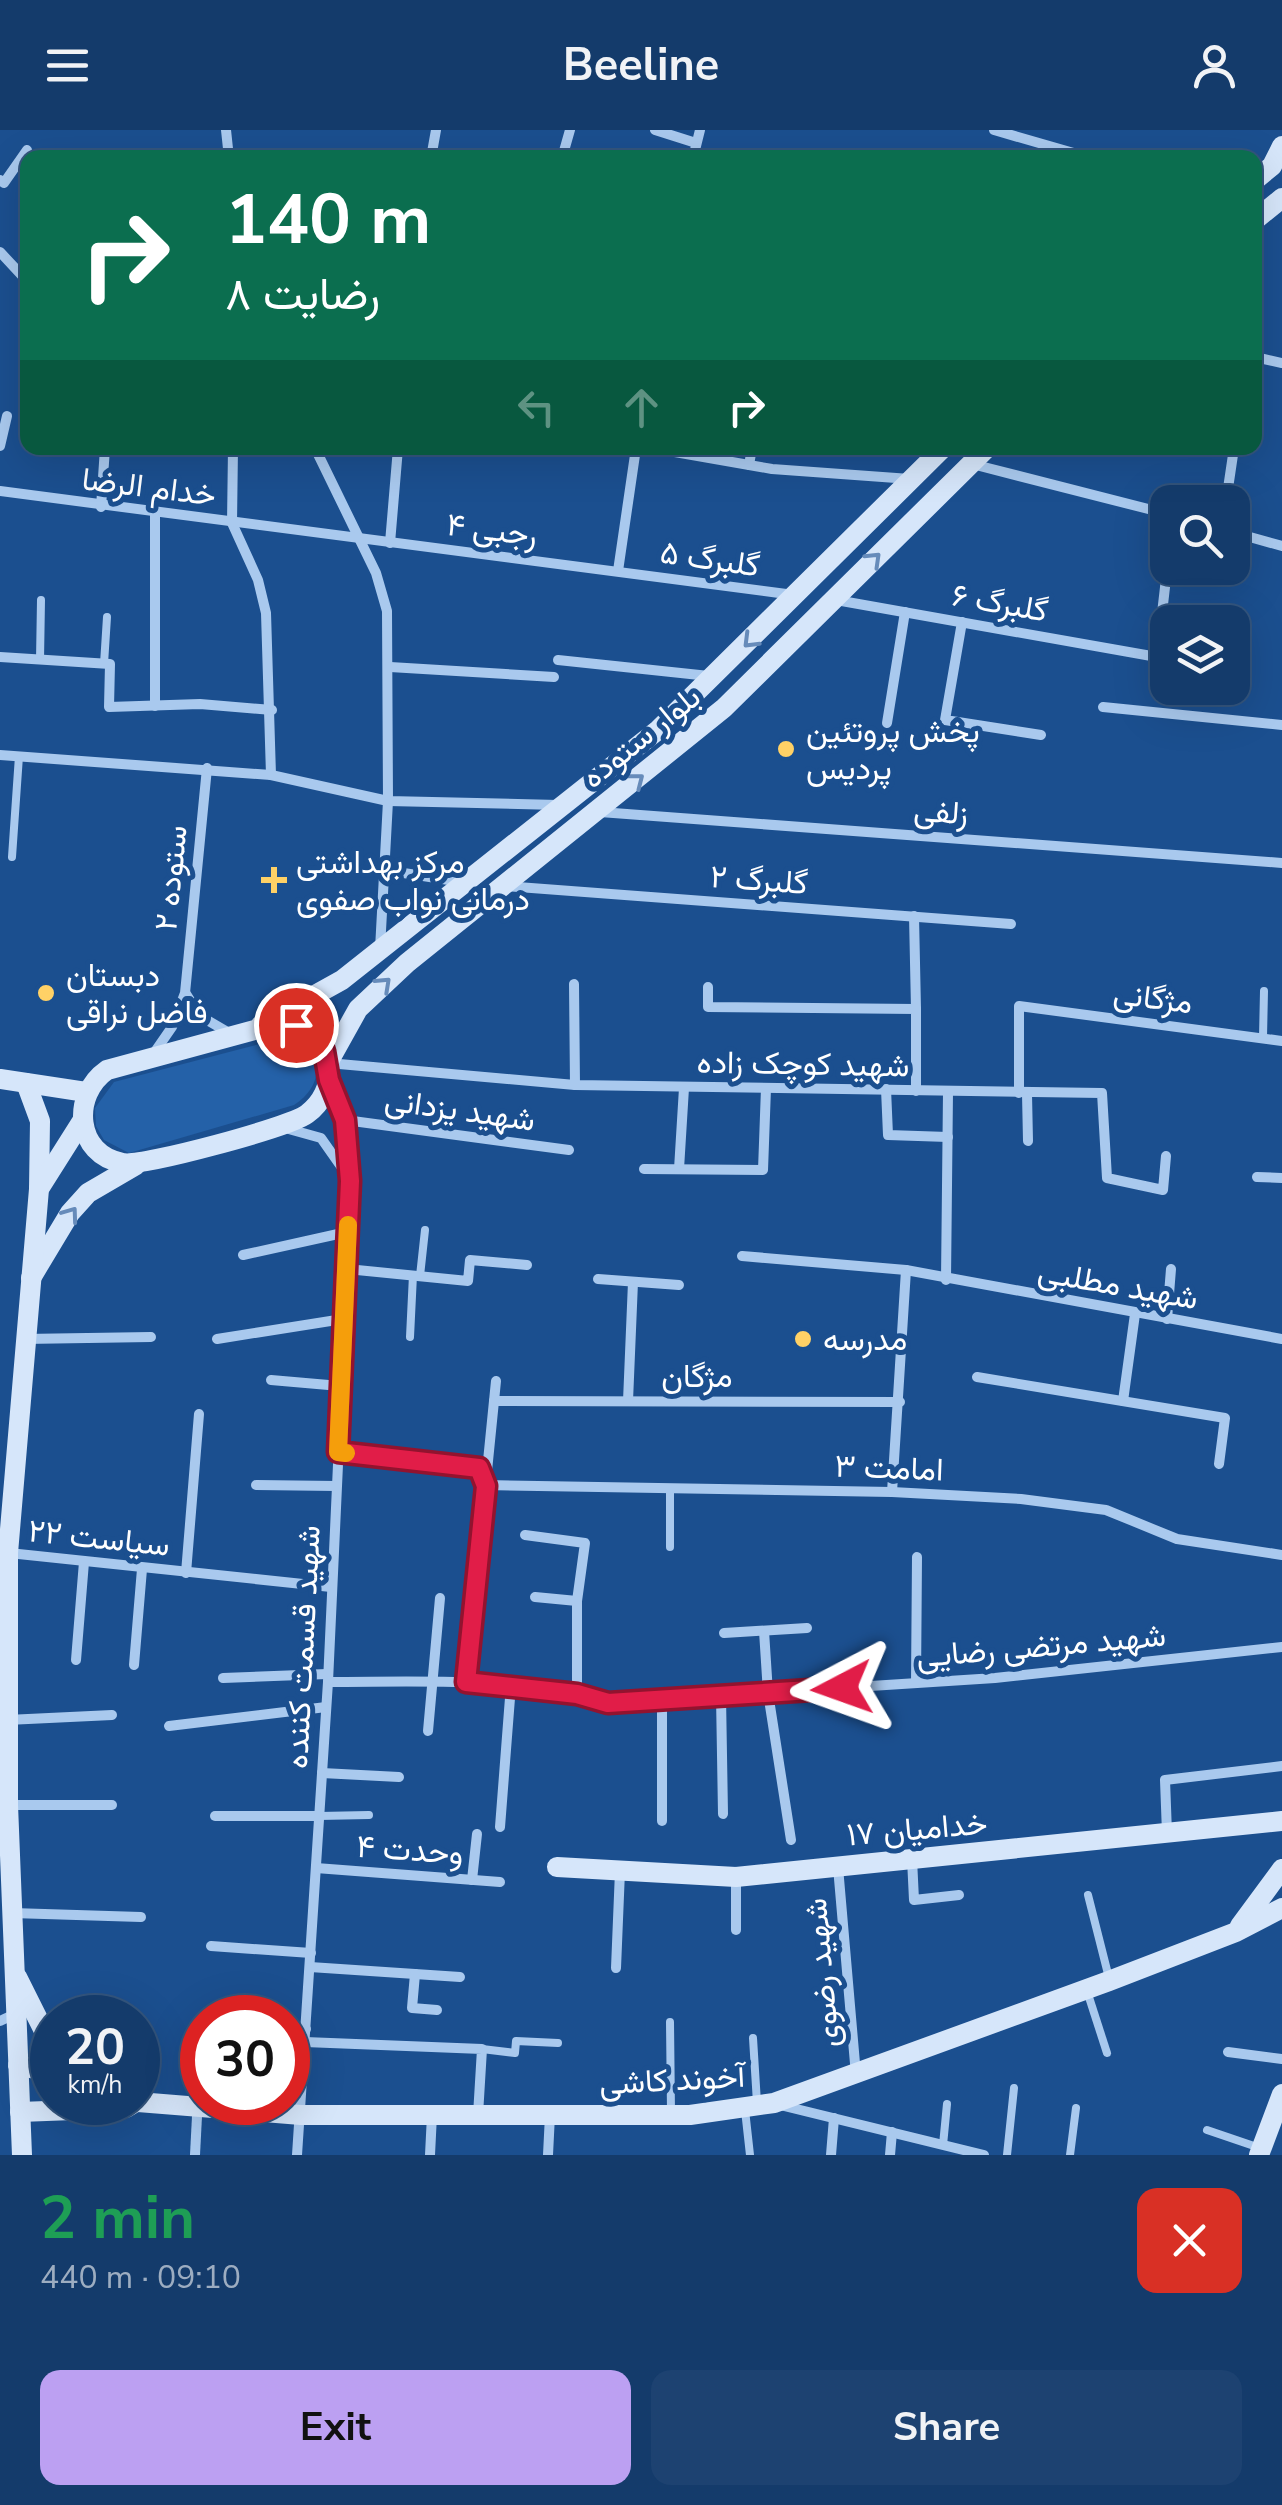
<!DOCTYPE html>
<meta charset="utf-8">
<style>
:root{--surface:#143b6b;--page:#1d4271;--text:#f1f3f6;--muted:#9dadc1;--line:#33557e;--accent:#bca0f2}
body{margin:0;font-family:"Nunito Sans",Vazirmatn,sans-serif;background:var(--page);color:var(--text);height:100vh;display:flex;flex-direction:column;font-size:38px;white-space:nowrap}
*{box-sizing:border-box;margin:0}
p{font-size:32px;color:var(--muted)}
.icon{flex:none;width:55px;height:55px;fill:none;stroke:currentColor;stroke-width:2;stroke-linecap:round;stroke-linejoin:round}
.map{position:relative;height:2025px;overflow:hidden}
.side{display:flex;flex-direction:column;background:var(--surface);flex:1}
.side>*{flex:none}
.top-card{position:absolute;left:20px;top:20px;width:1242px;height:305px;border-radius:20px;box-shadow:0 10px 40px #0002,0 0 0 2px var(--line);background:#0b6e4f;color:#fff;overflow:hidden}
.controls{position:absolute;left:1150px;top:355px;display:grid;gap:20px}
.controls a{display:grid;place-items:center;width:100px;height:100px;border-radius:20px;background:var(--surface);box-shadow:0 10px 40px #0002,0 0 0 2px var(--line);font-size:50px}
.speed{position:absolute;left:30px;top:1865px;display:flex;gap:20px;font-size:50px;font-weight:700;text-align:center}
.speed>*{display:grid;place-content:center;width:130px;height:130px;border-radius:50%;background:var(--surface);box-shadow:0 10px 40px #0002,0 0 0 2px var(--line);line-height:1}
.speed small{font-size:25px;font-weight:400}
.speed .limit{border:15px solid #d22;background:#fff;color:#111}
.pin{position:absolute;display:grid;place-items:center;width:85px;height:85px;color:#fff;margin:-42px;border:5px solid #fff;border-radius:50%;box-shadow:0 2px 10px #0007}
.me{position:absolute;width:110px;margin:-55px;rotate:266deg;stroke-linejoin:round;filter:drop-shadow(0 0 8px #0008)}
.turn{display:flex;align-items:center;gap:35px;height:210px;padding:0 40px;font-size:45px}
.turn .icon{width:130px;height:130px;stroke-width:2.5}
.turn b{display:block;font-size:70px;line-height:85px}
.lanes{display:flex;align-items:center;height:95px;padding:0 40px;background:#0003;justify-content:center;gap:50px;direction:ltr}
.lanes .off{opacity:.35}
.round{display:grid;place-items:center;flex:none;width:105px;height:105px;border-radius:20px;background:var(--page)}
.summary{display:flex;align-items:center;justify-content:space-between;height:170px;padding:0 40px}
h1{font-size:60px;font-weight:700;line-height:75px;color:#1e9e55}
.button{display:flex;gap:20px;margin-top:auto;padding:20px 40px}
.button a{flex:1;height:115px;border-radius:20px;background:var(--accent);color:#111;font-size:40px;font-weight:700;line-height:115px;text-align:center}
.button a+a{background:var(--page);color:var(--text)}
header{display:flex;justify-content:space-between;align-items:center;height:130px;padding:0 40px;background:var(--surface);font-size:45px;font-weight:700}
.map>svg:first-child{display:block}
.green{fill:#2461a8}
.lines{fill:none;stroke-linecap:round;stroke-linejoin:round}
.lane{stroke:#a9c9ee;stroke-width:8}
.street{stroke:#a9c9ee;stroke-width:10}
.secondary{stroke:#d6e6fa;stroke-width:20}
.oneway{stroke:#668bba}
.route-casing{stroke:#92132f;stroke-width:25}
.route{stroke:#e11d48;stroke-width:18}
.slow{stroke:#f59e0b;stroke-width:18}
.poi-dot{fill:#ffd166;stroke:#1b4f8f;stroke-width:4}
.labels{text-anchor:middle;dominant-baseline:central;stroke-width:10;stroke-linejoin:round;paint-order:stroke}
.street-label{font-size:32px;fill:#fff;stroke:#1b4f8f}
.poi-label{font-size:32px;fill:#fff;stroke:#1b4f8f;text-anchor:start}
</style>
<header><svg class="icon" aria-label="menu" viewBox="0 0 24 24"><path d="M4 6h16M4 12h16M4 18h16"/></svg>Beeline<svg class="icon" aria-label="person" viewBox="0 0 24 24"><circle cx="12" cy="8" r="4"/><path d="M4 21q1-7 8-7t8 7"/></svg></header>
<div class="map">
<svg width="1282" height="2025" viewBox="0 0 1282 2025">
<rect width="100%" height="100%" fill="#1b4f8f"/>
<path class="green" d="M290,906c34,17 35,49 4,69l-165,48 -25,-13 -8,-14 -1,-18 19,-26z"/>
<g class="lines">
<g class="lane">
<path d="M40,530l1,-60"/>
<path d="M104,534l3,-47"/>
<path d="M12,727l7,-101"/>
<path d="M1263,907l1,-46"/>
<path d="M420,1146l5,-46"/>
<path d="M410,1207l3,-62"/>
<path d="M670,1417v-59"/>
<path d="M319,1686l50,-1"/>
<path d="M1088,1765l21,83"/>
<path d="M1087,1861l20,62"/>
<path d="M670,1892l1,90"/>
<path d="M753,1908l4,65"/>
<path d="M482,1919l33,4 1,-12 42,2"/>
<path d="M745,1980l5,45"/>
<path d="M1207,2000l50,17"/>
<path d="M943,2015l4,-41"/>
<path d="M1007,2025l7,-67"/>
<path d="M1070,2025l6,-47"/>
</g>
<g class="street">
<path d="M226,0l3,28"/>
<path d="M655,0l41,13"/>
<path d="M994,0l97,28"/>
<path d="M431,28l5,-28"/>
<path d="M562,28l8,-28"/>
<path d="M693,28l7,-28"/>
<path d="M0,50l4,3 23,-33"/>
<path d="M0,122l28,30"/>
<path d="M1255,227l27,6"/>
<path d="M0,316l7,-30"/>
<path d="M233,318l-1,75 26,57 8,33 5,162"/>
<path d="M315,318l61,125 11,38 1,190 -8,148"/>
<path d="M652,318l120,21 138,10"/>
<path d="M972,334l196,50"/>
<path d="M749,335l3,-17"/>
<path d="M0,361l794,104"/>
<path d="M1226,372l8,-54"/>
<path d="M101,377l4,-59"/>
<path d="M155,384v192"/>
<path d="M1232,402l50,14"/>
<path d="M390,413l8,-95"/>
<path d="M618,441l18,-123"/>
<path d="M836,470l321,57 11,-96"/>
<path d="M962,492l-17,98 96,15"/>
<path d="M0,527l110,7 -1,43 91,-3 72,6"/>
<path d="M558,530l151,16"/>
<path d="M390,537l164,10"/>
<path d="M1103,577l179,18"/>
<path d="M887,593l18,-111"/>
<path d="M0,625l271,20 117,26 170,4"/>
<path d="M600,682l682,51"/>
<path d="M384,740l78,12"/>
<path d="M505,756l506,38"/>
<path d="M914,786l2,93"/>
<path d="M574,854l1,101"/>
<path d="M708,857v20l208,2v82"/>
<path d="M186,864l14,22 31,18"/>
<path d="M154,923l18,-26 13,-34 22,-225"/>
<path d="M328,933l247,22 527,8 5,85 56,12 3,-34"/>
<path d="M886,959l2,46 60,2"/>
<path d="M1019,963v-87l263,35"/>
<path d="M1027,964l1,47"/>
<path d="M345,990l224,30"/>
<path d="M285,998l36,10 26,37"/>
<path d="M644,1039l119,1 3,-82"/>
<path d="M679,1039l5,-81"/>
<path d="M1257,1047l25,1"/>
<path d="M243,1125l104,-23"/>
<path d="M742,1126l164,14 376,69"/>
<path d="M347,1139l121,12 2,-21 57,5"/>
<path d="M598,1149l81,6"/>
<path d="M946,1150l2,-188"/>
<path d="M1167,1189l4,-50"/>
<path d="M24,1209l127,-2"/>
<path d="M217,1209l126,-20"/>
<path d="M977,1247l248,41 -6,46"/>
<path d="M271,1250l69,6"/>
<path d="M494,1271l406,1"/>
<path d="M628,1271l5,-119"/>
<path d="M1123,1271l12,-87"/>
<path d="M337,1322l142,16 7,17 406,7 129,7 85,11 71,29 105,16"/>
<path d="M256,1355l80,1"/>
<path d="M892,1362l14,-222"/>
<path d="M525,1405l60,8 -8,58v93"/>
<path d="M9,1423l322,34"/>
<path d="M186,1443l13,-159"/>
<path d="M535,1467l42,4"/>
<path d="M764,1501l4,62 23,147"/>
<path d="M724,1503l83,-5"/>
<path d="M76,1530l8,-98"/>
<path d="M134,1535l8,-96"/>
<path d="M223,1548l104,-4"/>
<path d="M466,1551l30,-300"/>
<path d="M328,1552c93,0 190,-6 280,21l387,-25 287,-31"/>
<path d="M916,1553l1,-126"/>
<path d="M721,1566l2,118"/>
<path d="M662,1570v121"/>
<path d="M7,1590l105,-5"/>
<path d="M169,1596l157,-19"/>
<path d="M428,1601l12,-133"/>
<path d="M322,1643l77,4"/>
<path d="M8,1675h104"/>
<path d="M215,1686h104"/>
<path d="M500,1697l11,-142"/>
<path d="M1167,1703l-2,-53 117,-14"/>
<path d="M912,1729l2,41 45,-5"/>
<path d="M838,1737l18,208"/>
<path d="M316,1738l184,14"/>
<path d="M736,1748v52"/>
<path d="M472,1750l5,-46"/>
<path d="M12,1783l129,4"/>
<path d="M211,1816l100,7"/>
<path d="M310,1837l150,10"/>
<path d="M616,1838l4,-97"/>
<path d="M415,1844l-3,34 25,2"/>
<path d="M0,1891l15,-7"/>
<path d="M288,1898l18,1"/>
<path d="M305,1912l177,7 -4,66"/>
<path d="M1228,1922l54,7"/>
<path d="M780,1975l204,50"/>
<path d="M195,2025l7,-135"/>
<path d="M297,2025l31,-473 19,-413 3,-88 -5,-61 -14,-35"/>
<path d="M430,2025l2,-40"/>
<path d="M548,2025l2,-40"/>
<path d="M831,2025l3,-37"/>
<path d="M890,2025l2,-23"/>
</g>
<g class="secondary">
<path d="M1255,50l17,-14 10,-20"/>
<path d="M1255,90l27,-22"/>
<path d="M284,892c23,5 43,20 45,46 1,18 -7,35 -22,46 -17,13 -165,53 -184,49 -48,-8 -52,-68 -16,-93z"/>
<path d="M261,895l81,-45 316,-250 285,-282"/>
<path d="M328,933l30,-54 49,-46 317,-255 263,-260"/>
<path d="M0,949l86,13"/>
<path d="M26,953l14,38 -1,68"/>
<path d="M31,1148l39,-65 18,-20 48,-28"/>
<path d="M557,1737l179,10 546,-56"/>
<path d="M1240,1796l42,-57"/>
<path d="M17,1847l35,70"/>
<path d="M18,1935l34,8"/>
<path d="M138,1972l163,13h389l84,-12 335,-122 127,-49 46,-24"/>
<path d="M20,1982l106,-4 10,-6"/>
<path d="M22,2025l-14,-350v-252l31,-364 43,-68"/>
<path d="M1259,2025l23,-61"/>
</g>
</g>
<defs><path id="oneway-chevron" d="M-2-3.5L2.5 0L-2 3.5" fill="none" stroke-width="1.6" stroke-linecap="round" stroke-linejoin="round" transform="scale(2.5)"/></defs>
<g class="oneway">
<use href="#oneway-chevron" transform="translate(874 429) rotate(-44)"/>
<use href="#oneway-chevron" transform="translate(750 511) rotate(135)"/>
<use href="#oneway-chevron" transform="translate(637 650) rotate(-38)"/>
<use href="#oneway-chevron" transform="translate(384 854) rotate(-43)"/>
<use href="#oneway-chevron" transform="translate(71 1084) rotate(-54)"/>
</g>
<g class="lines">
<defs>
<path id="route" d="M296,895l28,26 5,29 16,40 5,61 -12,271 141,16 7,18 -20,196 111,12 31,9 234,-15"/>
</defs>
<use href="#route" class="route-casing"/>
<use href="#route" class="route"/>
<path class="slow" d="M346,1323l-8,-1 10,-227"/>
</g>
<g class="poi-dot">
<circle cx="786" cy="619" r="10"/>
<path d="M269 735h10v10h10v10h-10v10h-10v-10h-10v-10h10z"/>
<circle cx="46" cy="863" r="10"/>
<circle cx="803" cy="1209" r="10"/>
</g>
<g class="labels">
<g class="street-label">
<text transform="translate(149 357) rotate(7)">خدام الرضا</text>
<text transform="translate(492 400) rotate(7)">رجبی ۴</text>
<text transform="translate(710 429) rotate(8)">گلبرگ ۵</text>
<text transform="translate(1000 473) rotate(10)">گلبرگ ۶</text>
<text transform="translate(641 607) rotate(-39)">بلوار ستوده</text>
<text transform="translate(941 682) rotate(4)">زلفی</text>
<text transform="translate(171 748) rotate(-84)">ستوده ۲</text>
<text transform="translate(759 750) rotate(4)">گلبرگ ۲</text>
<text transform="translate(1153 868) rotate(7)">مژگانی</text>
<text transform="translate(803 934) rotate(1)">شهید کوچک زاده</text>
<text transform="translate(460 980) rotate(8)">شهید یزدانی</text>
<text transform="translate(1118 1155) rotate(10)">شهید مطلبی</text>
<text x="697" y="1246">مژگان</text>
<text transform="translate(889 1338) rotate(2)">امامت ۳</text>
<text transform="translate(99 1408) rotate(6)">سیاست ۲۲</text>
<text transform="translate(1041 1516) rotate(-5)">شهید مرتضی رضایی</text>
<text transform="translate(303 1517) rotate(-87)">شهید قسمت کننده</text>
<text transform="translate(917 1699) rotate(-5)">خدامیان ۱۷</text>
<text transform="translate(410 1720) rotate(4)">وحدت ۴</text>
<text transform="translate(822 1843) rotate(-95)">شهید رضوی</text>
<text transform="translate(672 1950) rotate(-3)">آخوند کاشی</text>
</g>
<g class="poi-label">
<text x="806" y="601">پخش پروتئین<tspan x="806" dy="37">پردیس</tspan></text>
<text x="296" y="732">مرکز بهداشتی<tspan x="296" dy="37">درمانی نواب صفوی</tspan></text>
<text x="66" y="845">دبستان<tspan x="66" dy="37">فاضل نراقی</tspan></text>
<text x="823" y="1209">مدرسه</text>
</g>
</g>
</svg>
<div class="controls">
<a><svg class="icon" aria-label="search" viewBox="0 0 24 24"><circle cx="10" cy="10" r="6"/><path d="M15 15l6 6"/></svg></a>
<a><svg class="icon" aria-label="layers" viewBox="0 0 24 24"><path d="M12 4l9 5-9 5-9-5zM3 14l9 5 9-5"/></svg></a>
</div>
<div class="speed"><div>20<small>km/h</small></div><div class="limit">30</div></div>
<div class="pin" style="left:296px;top:895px;background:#d93025"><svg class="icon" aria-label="arrive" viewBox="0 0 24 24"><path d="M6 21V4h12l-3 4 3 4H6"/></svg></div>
<svg class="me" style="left:842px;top:1558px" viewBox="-20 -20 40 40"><path d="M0-17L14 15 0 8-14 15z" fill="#e11d48" stroke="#fff" stroke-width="4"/></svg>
<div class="top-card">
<div class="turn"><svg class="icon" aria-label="right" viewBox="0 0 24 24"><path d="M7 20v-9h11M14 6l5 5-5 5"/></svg><div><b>140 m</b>رضایت ۸</div></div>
<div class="lanes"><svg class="icon off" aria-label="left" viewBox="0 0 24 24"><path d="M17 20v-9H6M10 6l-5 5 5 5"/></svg><svg class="icon off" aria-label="ahead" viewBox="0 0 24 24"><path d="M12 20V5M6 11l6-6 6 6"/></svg><svg class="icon" aria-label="right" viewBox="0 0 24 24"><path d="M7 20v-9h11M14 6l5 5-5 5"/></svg></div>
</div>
</div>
<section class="side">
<div class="summary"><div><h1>2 min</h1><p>440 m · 09:10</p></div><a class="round" style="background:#d93025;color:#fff"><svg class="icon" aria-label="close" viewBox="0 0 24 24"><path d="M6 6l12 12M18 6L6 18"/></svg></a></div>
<div class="button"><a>Exit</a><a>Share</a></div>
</section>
